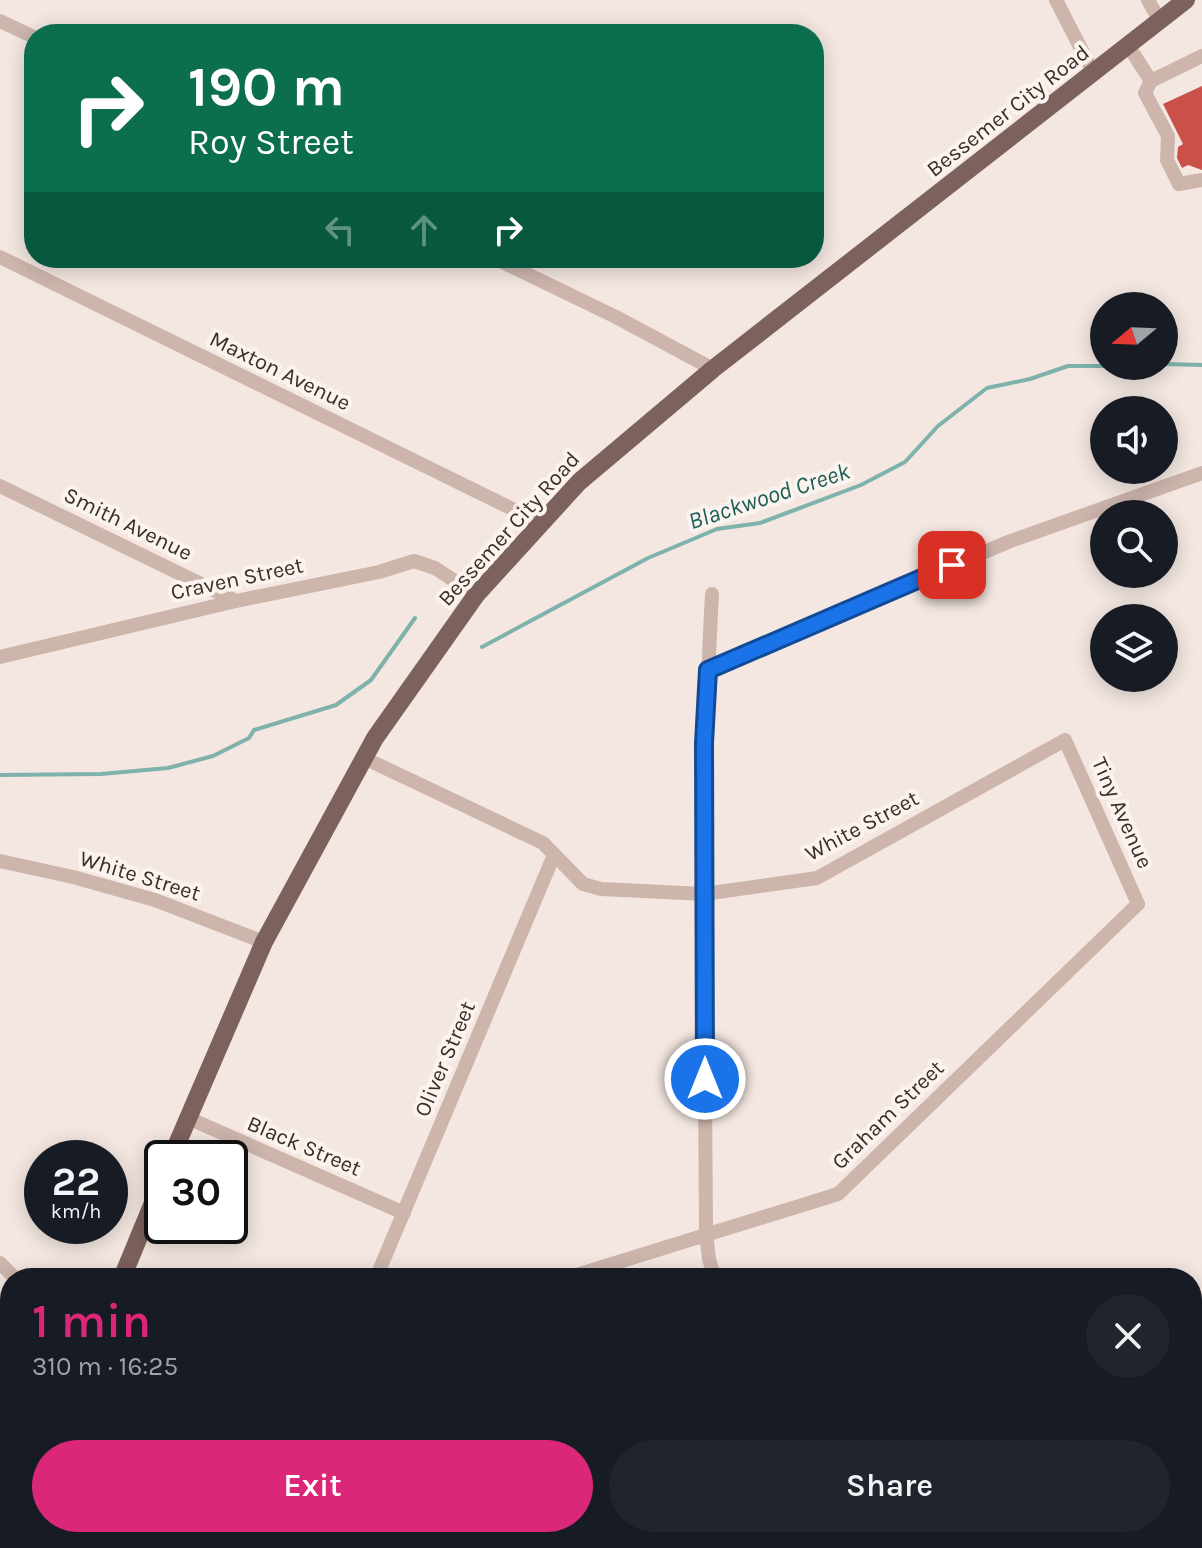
<!DOCTYPE html>
<meta charset="utf-8">
<style>
:root{--surface:#171b24;--page:#20242c;--text:#f1f3f6;--muted:#9ea1a6;--accent:#db2777}
body{margin:0;font-family:Karla,sans-serif;background:var(--page);color:var(--text);height:100vh;display:flex;flex-direction:column;font-size:30px;white-space:nowrap}
*{box-sizing:border-box;margin:0}
p{font-size:26px;color:var(--muted)}
.icon{flex:none;width:44px;height:44px;fill:none;stroke:currentColor;stroke-width:2;stroke-linecap:round;stroke-linejoin:round}
.map{position:relative;flex:1;overflow:hidden}
.side{position:absolute;left:0px;top:1268px;width:1202px;height:280px;display:flex;flex-direction:column;background:var(--surface);border-radius:32px 32px 0 0;box-shadow:0 4px 20px #0003}
.side>*{flex:none}
.banner{position:absolute;left:24px;top:24px;width:800px;height:244px;border-radius:32px;box-shadow:0 4px 20px #0003;background:#0b6e4f;color:#fff;overflow:hidden}
.needle{width:52px;rotate:251deg}
.controls{position:absolute;left:1090px;top:292px;display:grid;gap:16px}
.controls a{display:grid;place-items:center;width:88px;height:88px;border-radius:50%;background:var(--surface);box-shadow:0 4px 20px #0003;font-size:40px}
.speed{position:absolute;left:24px;top:1140px;display:flex;gap:16px;font-size:40px;font-weight:700;text-align:center}
.speed>*{display:grid;place-content:center;width:104px;height:104px;border-radius:50%;background:var(--surface);box-shadow:0 4px 20px #0003;line-height:1}
.speed small{font-size:20px;font-weight:400}
.speed .limit{border:4px solid #111;border-radius:12px;background:#fff;color:#111}
.pin{position:absolute;display:grid;place-items:center;width:68px;height:68px;color:#fff;margin:-34px;border-radius:16px;box-shadow:0 4px 12px #0006}
.me{position:absolute;width:88px;margin:-44px;rotate:0deg;stroke-linejoin:round;filter:drop-shadow(0 0 6px #0008)}
.turn{display:flex;align-items:center;gap:28px;height:168px;padding:0 32px;font-size:36px}
.turn .icon{width:104px;height:104px;stroke-width:2.5}
.turn b{display:block;font-size:56px;line-height:68px}
.lanes{display:flex;align-items:center;height:76px;padding:0 32px;background:#0003;justify-content:center;gap:40px;direction:ltr}
.lanes .off{opacity:.35}
.round{display:grid;place-items:center;flex:none;width:84px;height:84px;border-radius:42px;background:var(--page)}
.summary{display:flex;align-items:center;justify-content:space-between;height:136px;padding:0 32px}
h1{font-size:48px;font-weight:600;line-height:60px;color:var(--accent)}
.primary-button{display:flex;gap:16px;margin-top:auto;padding:16px 32px}
.primary-button a{flex:1;height:92px;border-radius:48px;background:var(--accent);color:#fff;font-size:32px;font-weight:600;line-height:92px;text-align:center}
.primary-button a+a{background:var(--page);color:var(--text)}
.map>svg:first-child{display:block}
.lines{fill:none;stroke-linecap:round;stroke-linejoin:round}
.stream{stroke:#7eb2ab;stroke-width:4}
.building{fill:#c9514a}
.minor{stroke:#cdb5ac;stroke-width:14}
.major{stroke:#7d615c;stroke-width:18}
.route-casing{stroke:#114b97;stroke-width:20}
.route{stroke:#1a73e8;stroke-width:14}
.labels{text-anchor:middle;dominant-baseline:central;stroke-width:8;stroke-linejoin:round;paint-order:stroke}
.street-label{font-size:22px;fill:#3b2d2b;stroke:#fbf3ee}
.water-label{font-size:24px;font-style:italic;fill:#1e5f57;stroke:#fbf3ee}
</style>
<div class="map">
<svg width="1202" height="1548" viewBox="0 0 1202 1548">
<rect width="100%" height="100%" fill="#f4e7e1"/>
<g class="lines">
<g class="stream">
<path d="M1164,364l38,1"/>
<path d="M482,647l166,-89 69,-29 43,-6 101,-38 44,-23 33,-36 49,-38 43,-9 38,-13h36"/>
<path d="M0,775l101,-1 67,-6 45,-12 36,-18 5,-8 82,-25 35,-25 44,-62"/>
</g>
</g>
<path class="building" d="M1202,86v84l-14,-5 -6,3 -5,-10 1,-11 5,-3 -20,-40z"/>
<g class="lines">
<g class="minor">
<path d="M1056,0l38,74"/>
<path d="M1148,0l12,21"/>
<path d="M0,21l34,16"/>
<path d="M1129,47l22,34"/>
<path d="M1202,56l-51,25 -6,12 23,43 -1,24 12,24 23,-4"/>
<path d="M0,257l541,266"/>
<path d="M494,258l122,59 97,52"/>
<path d="M0,486l236,115"/>
<path d="M712,594c-12,213 -7,426 -6,639l3,26 6,19"/>
<path d="M0,657l236,-56 143,-29 35,-11 21,7 41,27"/>
<path d="M708,670l300,-128 194,-69"/>
<path d="M364,758l179,85 40,41 18,5 103,5 113,-16 248,-138 73,164 -300,290 -271,84"/>
<path d="M0,861l73,16 82,23 109,42"/>
<path d="M188,1118l216,95"/>
<path d="M0,1263l15,15"/>
<path d="M376,1278l178,-423"/>
<path d="M28,1538l20,10"/>
<path d="M559,1538l4,10"/>
<path d="M723,1538l3,10"/>
<path d="M805,1538l3,10"/>
<path d="M1101,1538l1,10"/>
<path d="M263,1548l3,-10"/>
</g>
<g class="major">
<path d="M171,1158l93,-216 111,-204 101,-143 103,-113 134,-113 473,-369"/>
<path d="M122,1278l40,-97"/>
<path d="M1192,1499l10,-1"/>
<path d="M7,1548l5,-10"/>
<path d="M832,1548l75,-10"/>
</g>
</g>
<g class="lines">
<defs>
<path id="route" d="M705,1079l-1,-336 4,-73 244,-105"/>
</defs>
<use href="#route" class="route-casing"/>
<use href="#route" class="route"/>
</g>
<g class="labels">
<g class="street-label">
<text transform="translate(1008 111) rotate(-38)">Bessemer City Road</text>
<text transform="translate(280 371) rotate(26)">Maxton Avenue</text>
<text transform="translate(128 524) rotate(26)">Smith Avenue</text>
<text transform="translate(509 529) rotate(-48)">Bessemer City Road</text>
<text transform="translate(237 579) rotate(-12)">Craven Street</text>
<text transform="translate(1122 813) rotate(66)">Tiny Avenue</text>
<text transform="translate(862 826) rotate(-28)">White Street</text>
<text transform="translate(140 876) rotate(17)">White Street</text>
<text transform="translate(445 1059) rotate(-67)">Oliver Street</text>
<text transform="translate(888 1115) rotate(-44)">Graham Street</text>
<text transform="translate(304 1146) rotate(23)">Black Street</text>
</g>
<g class="water-label">
<text transform="translate(769 496) rotate(-18)">Blackwood Creek</text>
</g>
</g>
</svg>
<div class="controls">
<a><svg class="needle" viewBox="-14 -14 28 28"><path d="M0-13l5 13h-10z" fill="#e53935"/><path d="M0 13l5-13h-10z" fill="#9ea1a6"/></svg></a>
<a><svg class="icon" aria-label="sound" viewBox="0 0 24 24"><path d="M4 9h4l5-4v14l-5-4H4zM17 9q2 3 0 6"/></svg></a>
<a><svg class="icon" aria-label="search" viewBox="0 0 24 24"><circle cx="10" cy="10" r="6"/><path d="M15 15l6 6"/></svg></a>
<a><svg class="icon" aria-label="layers" viewBox="0 0 24 24"><path d="M12 4l9 5-9 5-9-5zM3 14l9 5 9-5"/></svg></a>
</div>
<div class="speed"><div>22<small>km/h</small></div><div class="limit">30</div></div>
<div class="pin" style="left:952px;top:565px;background:#d93025"><svg class="icon" aria-label="arrive" viewBox="0 0 24 24"><path d="M6 21V4h12l-3 4 3 4H6"/></svg></div>
<svg class="me" style="left:705px;top:1079px" viewBox="-20 -20 40 40"><circle r="17" fill="#1a73e8" stroke="#fff" stroke-width="3"/><path d="M0-11L8 9 0 5-8 9z" fill="#fff"/></svg>
<div class="banner">
<div class="turn"><svg class="icon" aria-label="right" viewBox="0 0 24 24"><path d="M7 20v-9h11M14 6l5 5-5 5"/></svg><div><b>190 m</b>Roy Street</div></div>
<div class="lanes"><svg class="icon off" aria-label="left" viewBox="0 0 24 24"><path d="M17 20v-9H6M10 6l-5 5 5 5"/></svg><svg class="icon off" aria-label="ahead" viewBox="0 0 24 24"><path d="M12 20V5M6 11l6-6 6 6"/></svg><svg class="icon" aria-label="right" viewBox="0 0 24 24"><path d="M7 20v-9h11M14 6l5 5-5 5"/></svg></div>
</div>
<section class="side">
<div class="summary"><div><h1>1 min</h1><p>310 m · 16:25</p></div><a class="round"><svg class="icon" aria-label="close" viewBox="0 0 24 24"><path d="M6 6l12 12M18 6L6 18"/></svg></a></div>
<div class="primary-button"><a>Exit</a><a>Share</a></div>
</section>
</div>
